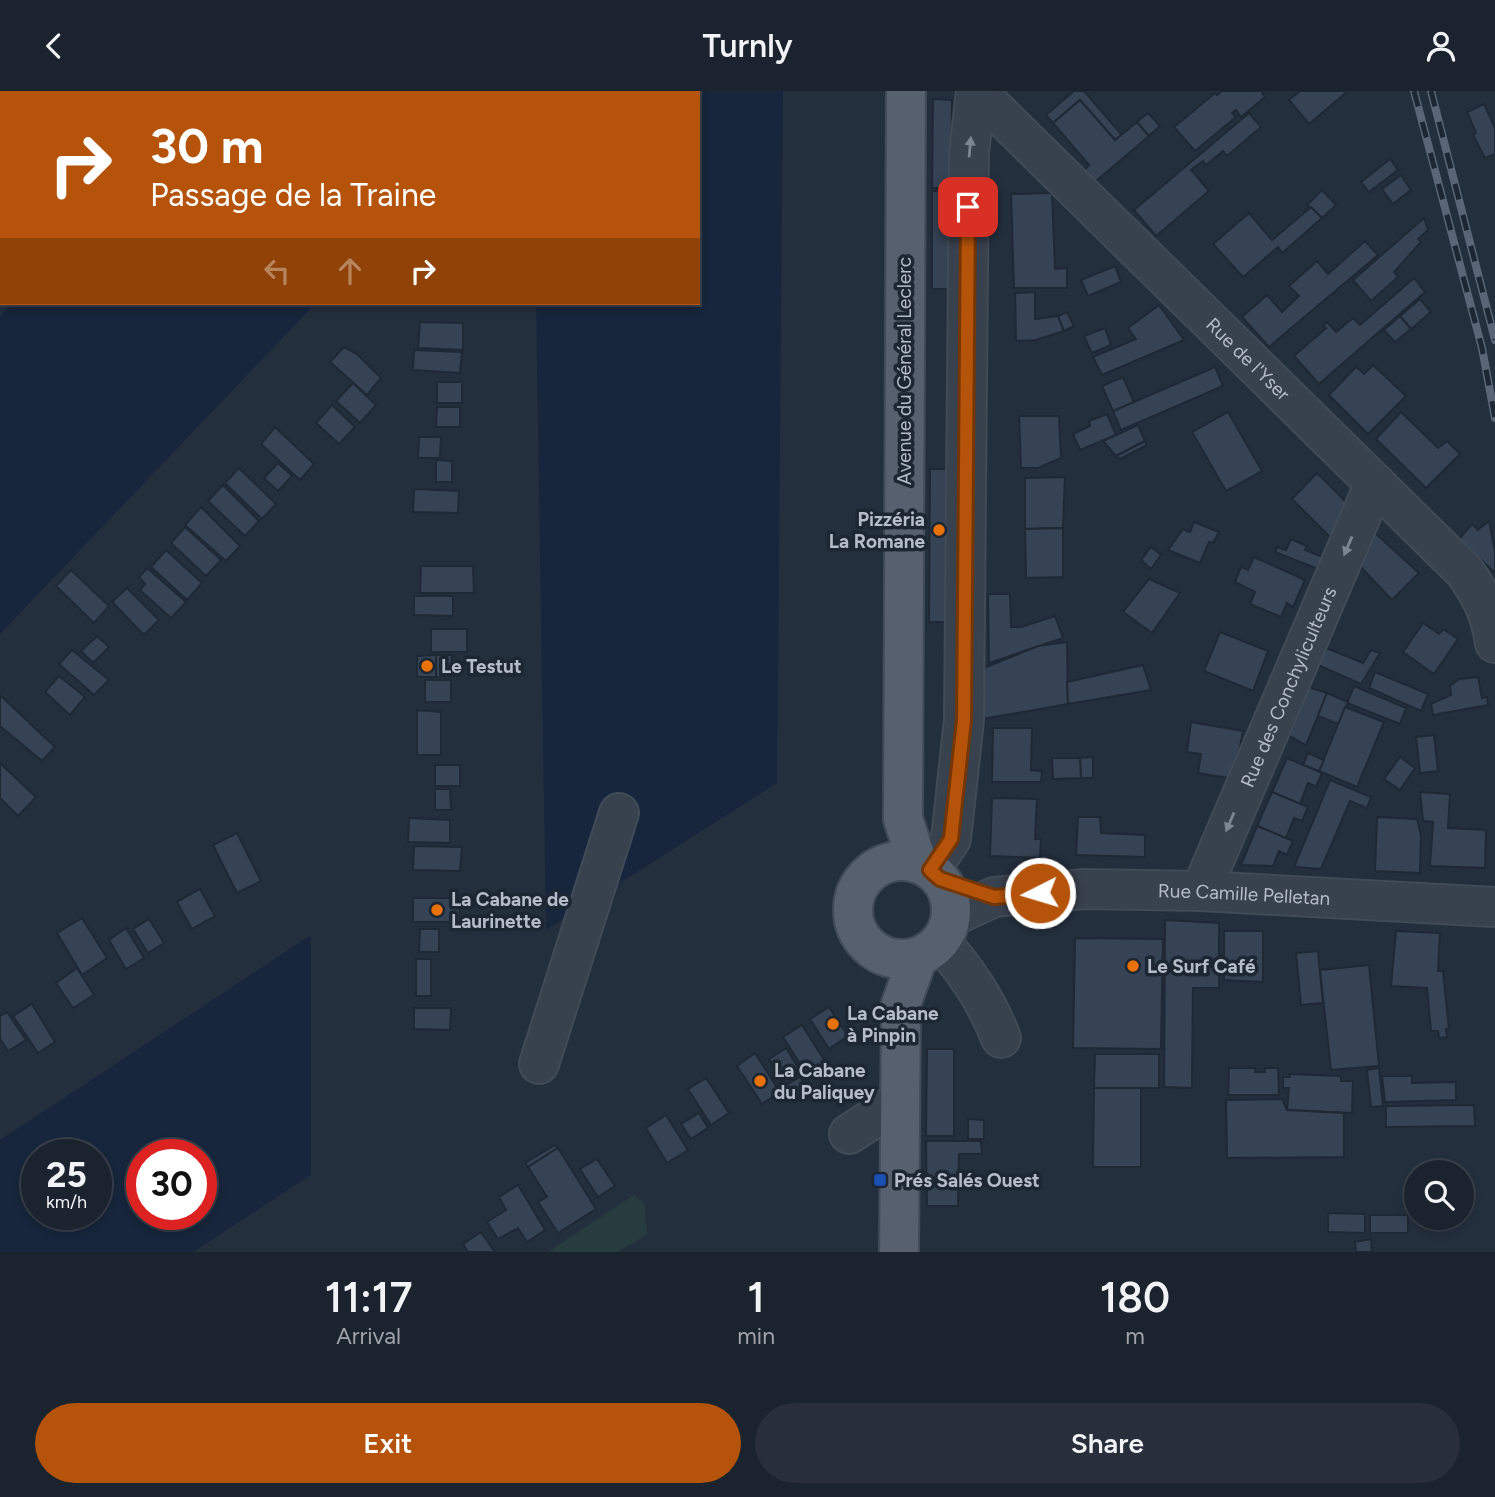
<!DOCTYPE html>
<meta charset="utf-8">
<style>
:root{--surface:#1b232e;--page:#282f3a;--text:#f1f3f6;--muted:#a0a4aa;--line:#39404a;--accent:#b45309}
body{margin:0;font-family:Figtree,sans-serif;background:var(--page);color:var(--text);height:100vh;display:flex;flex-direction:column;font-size:26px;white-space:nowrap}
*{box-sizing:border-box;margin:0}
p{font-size:23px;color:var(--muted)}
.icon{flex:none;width:38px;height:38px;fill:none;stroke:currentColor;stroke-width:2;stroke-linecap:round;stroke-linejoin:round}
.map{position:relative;height:1161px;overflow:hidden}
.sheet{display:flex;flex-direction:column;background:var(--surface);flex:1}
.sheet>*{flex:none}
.hud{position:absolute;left:0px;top:0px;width:700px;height:214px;box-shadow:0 4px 10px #0003,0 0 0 2px var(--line);background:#b45309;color:#fff;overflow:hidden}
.buttons{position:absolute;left:1404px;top:1069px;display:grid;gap:14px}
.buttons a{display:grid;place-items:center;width:70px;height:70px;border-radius:50%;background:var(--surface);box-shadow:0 4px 10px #0003,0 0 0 2px var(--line);font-size:35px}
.speed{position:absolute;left:21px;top:1048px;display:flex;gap:14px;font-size:35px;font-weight:700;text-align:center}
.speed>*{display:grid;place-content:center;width:91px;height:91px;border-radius:50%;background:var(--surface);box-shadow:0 4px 10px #0003,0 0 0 2px var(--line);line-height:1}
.speed small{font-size:18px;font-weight:400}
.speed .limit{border:10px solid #d22;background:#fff;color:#111}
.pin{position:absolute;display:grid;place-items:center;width:60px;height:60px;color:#fff;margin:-30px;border-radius:14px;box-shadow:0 4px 10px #0006}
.me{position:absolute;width:77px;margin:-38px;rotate:265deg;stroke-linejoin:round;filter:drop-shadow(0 0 5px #0008)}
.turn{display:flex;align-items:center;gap:24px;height:147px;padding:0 35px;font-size:32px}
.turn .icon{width:91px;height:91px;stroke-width:2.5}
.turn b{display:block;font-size:49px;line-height:60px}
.lanes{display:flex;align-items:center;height:66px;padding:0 35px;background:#0003;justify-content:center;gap:35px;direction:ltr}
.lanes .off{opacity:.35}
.eta{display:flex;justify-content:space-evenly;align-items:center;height:119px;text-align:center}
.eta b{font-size:42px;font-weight:600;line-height:49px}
.primary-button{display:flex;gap:14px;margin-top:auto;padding:14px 35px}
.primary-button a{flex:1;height:80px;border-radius:42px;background:var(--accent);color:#fff;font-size:28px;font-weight:600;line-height:80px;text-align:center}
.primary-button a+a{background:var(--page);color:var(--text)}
header{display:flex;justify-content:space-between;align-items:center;height:91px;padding:0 35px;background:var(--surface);font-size:32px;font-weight:600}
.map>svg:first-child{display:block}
.green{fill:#263c3f}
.water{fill:#17263c;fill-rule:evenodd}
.building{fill:#364354;stroke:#1f2835;stroke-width:2}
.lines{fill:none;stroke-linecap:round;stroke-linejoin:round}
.minor-casing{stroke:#414a57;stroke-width:42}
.major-casing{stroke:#414a57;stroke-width:42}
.minor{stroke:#38414e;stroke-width:38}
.major{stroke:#56606e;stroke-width:38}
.rail-casing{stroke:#5a6575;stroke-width:8}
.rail{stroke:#1d2633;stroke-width:5;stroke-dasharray:16;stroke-linecap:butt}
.oneway{fill:#7c8592}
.route-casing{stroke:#753606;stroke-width:18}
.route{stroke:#b45309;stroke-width:12}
.food-dot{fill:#e8710a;stroke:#1d2633;stroke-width:2.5}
.transit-dot{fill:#1a4fb4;stroke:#1d2633;stroke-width:2.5}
.labels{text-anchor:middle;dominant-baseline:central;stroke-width:7;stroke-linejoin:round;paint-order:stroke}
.street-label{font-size:19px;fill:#b4bcc9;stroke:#1d2633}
.poi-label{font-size:19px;font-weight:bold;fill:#b4bcc9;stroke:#1d2633;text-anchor:start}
</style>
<header><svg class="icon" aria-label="back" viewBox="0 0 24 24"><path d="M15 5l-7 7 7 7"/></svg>Turnly<svg class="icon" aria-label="person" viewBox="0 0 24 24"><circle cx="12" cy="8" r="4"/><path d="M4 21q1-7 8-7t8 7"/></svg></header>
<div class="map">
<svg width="1495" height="1161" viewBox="0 0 1495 1161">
<rect width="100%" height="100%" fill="#242f3e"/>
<path class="green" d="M634,1104l11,9 2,31 -30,17h-69z"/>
<g class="water">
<path d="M212,0h571l-6,692 -231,147 -10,-627h162v-210z"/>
<path d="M13,212h303l-316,331v-318z"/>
<path d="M311,844v240l-118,77h-193v-112zM96,1064v60h-59v-60zM142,1064h59v60h-59z"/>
</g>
<g class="building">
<path d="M32,0h69l-2,2z"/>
<path d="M1074,0h10l38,44 -7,5 -35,-40 -27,23 -7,-8z"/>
<path d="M1222,0h39l4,6 -24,20 -5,-7 -4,3 4,4 -41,34 -21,-24 41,-34 2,2z"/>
<path d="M1300,0h48l-39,33 -20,-24z"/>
<path d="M933,8l19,1 -1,88h-19z"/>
<path d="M1080,9l35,40 22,-18 12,14 -54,46 -11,-12 5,-5 -36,-42z"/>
<path d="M1484,13l11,24v26l-10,4 -12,-23 3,-2 -9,-21z"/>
<path d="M1148,22l12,13 -11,10 -12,-14z"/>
<path d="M1249,22l12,14 -34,29 -4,-5 -17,14 -3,-4 -12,9 18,21 -53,45 -22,-26z"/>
<path d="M1390,68l8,11 -29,22 -8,-10z"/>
<path d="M1401,84l10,15 -18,14 -11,-15z"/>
<path d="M1322,99l14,15 -14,13 -15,-13z"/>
<path d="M932,100h19l-1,98h-18z"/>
<path d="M1052,102l3,76 12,-1v20h-53l-3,-94z"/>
<path d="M1311,116l11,11 -40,35 -4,-6 -35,30 -30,-33 36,-31 23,27z"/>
<path d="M1424,127l4,12 -10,9 3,3 -27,30 4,5 -27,24 -18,-21z"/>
<path d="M1365,150l13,14 -109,92 -27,-30 25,-22 15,17 17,-16 -10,-10 28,-25 11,13z"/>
<path d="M1115,175l6,16 -33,14 -7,-16z"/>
<path d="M1414,187l11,14 -106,92 -25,-28 32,-28 -3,-2 4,-4 9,10 17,-14 7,7z"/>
<path d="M1035,201v27l23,-3 6,15 -28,9 -20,1 -1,-48z"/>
<path d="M1420,208l11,13 -20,17 -11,-13z"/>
<path d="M1159,214l25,35 -82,35 -9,-18 43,-18 -8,-11z"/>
<path d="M1067,221l7,14 -10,5 -6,-15z"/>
<path d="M1400,225l11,13 -16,13 -11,-12z"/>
<path d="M420,231l43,1v27l-45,-2z"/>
<path d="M1105,237l6,17 -19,8 -8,-17z"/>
<path d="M344,256l13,7 24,24 -14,17 -37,-33z"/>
<path d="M414,259l48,2 -2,21 -47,-3z"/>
<path d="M1373,274l33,31 -38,38 -39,-39 27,-28 8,7z"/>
<path d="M1215,276l8,19 -102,44 -8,-19z"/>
<path d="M1123,286l11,25 -21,9 -11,-25z"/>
<rect x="437" y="291" width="25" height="21"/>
<path d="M353,292l23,22 -16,18 -24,-22z"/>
<path d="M332,314l23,22 -16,17 -23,-21z"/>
<path d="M437,316h23v20h-24z"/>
<path d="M1228,321l34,59 -36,20 -34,-59z"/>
<path d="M1401,321l37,36 9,-7 13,13 -34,34 -50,-49z"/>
<path d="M1107,323l9,21 -36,15 -7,-16 17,-8 -1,-5z"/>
<path d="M1019,325h40l2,42 -23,10h-17z"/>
<path d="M1138,334l7,16 -29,15 -13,-15z"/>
<path d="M275,336l39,37 -14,16 -39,-36z"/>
<path d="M419,346h22l-1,21h-22z"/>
<path d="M1145,350l2,4 -27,14 -4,-3z"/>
<path d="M436,369l16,1v21h-16z"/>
<path d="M278,372l14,13 -14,15 -14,-13z"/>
<path d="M239,377l37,36 -14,15 -37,-36z"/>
<path d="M930,378h19l-1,153h-19z"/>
<path d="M1317,382l37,37 -15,36 -47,-47z"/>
<path d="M1065,386l-2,51 -38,1v-51z"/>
<path d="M223,394l36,36 -14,15 -37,-35z"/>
<path d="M414,398l45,2 -1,22 -45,-1z"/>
<path d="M201,416l39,39 -14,15 -41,-36z"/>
<path d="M1489,430l6,30v22l-36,-34 13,-15 6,6z"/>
<path d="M1194,431l25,10 -6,11 -4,-1 -9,21 -32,-13 15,-21 7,3z"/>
<path d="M185,436l36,33 -15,16 -35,-33z"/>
<path d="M1063,437v49l-37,1 -1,-49z"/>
<path d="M1375,442l44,40 -27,27 -37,-39z"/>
<path d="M1291,448l16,7 -2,4 28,11 -5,12 -53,-21 2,-5 9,3z"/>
<path d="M1151,456l10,8 -10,14 -10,-9z"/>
<path d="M166,459l36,33 -15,17 -36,-33z"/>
<path d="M1254,466l51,23 -12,27 -6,-4 -6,14 -31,-13 5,-12 -20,-10 6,-15 7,3z"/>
<path d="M421,475h52l1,27h-54z"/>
<path d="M147,477l39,34 -15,16 -31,-28 5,-6 -6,-7z"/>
<path d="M71,479l38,36 -15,17 -38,-37z"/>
<path d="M1149,488l31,14 -28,40 -29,-21z"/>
<path d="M127,497l32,32 -15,15 -32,-33z"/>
<path d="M988,503h22l1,33h10l34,-11 8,22 -74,25z"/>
<path d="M414,505h39v20l-39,-1z"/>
<path d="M1423,532l16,11 4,-5 15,10 -24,35 -31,-22z"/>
<rect x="431" y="538" width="36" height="23"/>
<path d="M1220,541l48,19 -15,40 -49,-20z"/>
<path d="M97,545l12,11 -16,16 -12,-12z"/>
<path d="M1067,551l1,62 -85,15 1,-51 54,-22z"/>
<path d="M1316,553l47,19 8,-13 9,3 -19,31 -52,-23z"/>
<path d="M72,559l37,30 -15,15 -35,-31z"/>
<path d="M436,564h16l-1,21 -15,1z"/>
<path d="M436,564v22h-19v-21z"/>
<path d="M1143,574l8,25 -83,14 -1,-22z"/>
<path d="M1375,581l53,22 -7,17 -52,-23z"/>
<path d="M59,585l26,21 -15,18 -25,-23z"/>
<path d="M1478,586l4,21 5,-1 1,8 -55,10 -2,-11 20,-9 -1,-9 9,-7z"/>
<rect x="425" y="589" width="26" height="22"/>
<path d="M1299,593l28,9 -21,52 -27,-15z"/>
<path d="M1354,595l52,22 -6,16 -53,-21z"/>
<path d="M1327,602l21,9 -10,22 -20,-8z"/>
<path d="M0,604l55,52 -13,14 -42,-35z"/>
<path d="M1345,616l39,15 -27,65 -38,-16z"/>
<path d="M417,619l24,2v43h-24z"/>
<path d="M1191,631l52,9 -9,48 -36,-6 3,-19 -14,-2z"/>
<path d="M993,637h39l-1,42 11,1 -1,11h-49z"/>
<path d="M1434,644l4,36 -18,2 -4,-36z"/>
<path d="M1308,662l16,7 -5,11 -16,-6z"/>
<path d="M1093,666v21h-12l-1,-20z"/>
<path d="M1400,666l15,11 -15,22 -16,-11z"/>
<path d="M1052,667h28l1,20 -28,1z"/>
<path d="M1287,667l35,15 -6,14 -8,-4 -8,21 -28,-12z"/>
<path d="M0,672l36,34 -18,19 -18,-18z"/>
<rect x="435" y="674" width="25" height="21"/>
<path d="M1330,689l41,17 -4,11 -17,-7 -29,68 -27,-2z"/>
<path d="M435,698h15l1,21h-16z"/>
<path d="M1272,701l36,15 -6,14 -8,-3 -8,20 -29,-12z"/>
<path d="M1420,701l30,2 -2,34 38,2 -1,38 -55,-2 3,-44 -10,-1z"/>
<path d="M992,707l45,1 -2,40h6l-1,19 -50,-2z"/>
<path d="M1078,726h22l1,16 44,2v22l-69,-2z"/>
<path d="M1377,726l40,2 4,16 -1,38 -45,-2z"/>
<path d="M409,727l41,2v23l-42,-1z"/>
<path d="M1257,735l36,15 -6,14 -8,-4 -6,15 -32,-1z"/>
<path d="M237,742l24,48 -24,12 -24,-48z"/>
<path d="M414,755l48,1 -2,24 -47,-1z"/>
<path d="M200,798l15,27 -23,13 -15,-27z"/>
<rect x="413" y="807" width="47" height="24"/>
<path d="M82,827l25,40 -25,17 -25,-42z"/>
<path d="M149,828l15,24 -16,10 -15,-24z"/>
<path d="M1165,829l54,3v65h-26l-1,100 -28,-1z"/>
<path d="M126,837l18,30 -18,11 -17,-29z"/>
<path d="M420,838h19v23h-20z"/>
<path d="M1224,840h39v51l-39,-2z"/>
<path d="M1396,840l44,2 -2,38h5l6,58h-3l1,8 -8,1 -1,-7h-7l-4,-43 -36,-2z"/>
<path d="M1075,847l88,1 -2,110 -88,-1z"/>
<path d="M1318,860l5,52 -22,2 -5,-52z"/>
<rect x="416" y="868" width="15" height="37"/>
<path d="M1369,874l10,101 -48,4 -11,-100z"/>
<path d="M77,877l17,27 -21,13 -17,-25z"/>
<path d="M32,913l23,38 -17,11 -25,-37z"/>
<path d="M829,916l19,29 -19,13 -19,-30z"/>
<path d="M414,917h37l-1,22 -36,-1z"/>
<path d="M7,921l19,28 -18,11 -8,-12v-23z"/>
<path d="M802,934l26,41 -19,12 -26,-41z"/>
<path d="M786,957l13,21 -17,12 -13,-22z"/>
<path d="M927,958h27v87h-28z"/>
<path d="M755,962l25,39 -18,12 -25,-38z"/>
<path d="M1095,963h64v34h-65z"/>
<path d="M1229,977h26v4h10v-4h13l1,27h-51z"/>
<path d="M1379,977l4,38 -12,1 -4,-37z"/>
<path d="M1289,983l52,2v5h12l-1,32 -65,-3 2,-22h-6v-11h7z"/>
<path d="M1382,985h30v7l44,-1v18l-71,2z"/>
<path d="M800,986l9,14 -14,9 -9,-15z"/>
<path d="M706,987l23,35 -18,12 -23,-36z"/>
<path d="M1094,997h47v79h-48z"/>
<path d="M1282,1008l5,11 57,3v44l-117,1 -1,-58z"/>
<path d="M1474,1014l1,21 -89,1v-21z"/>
<path d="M699,1022l9,15 -17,11 -10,-15z"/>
<path d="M666,1024l22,35 -21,13 -21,-35z"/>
<path d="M968,1028l16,1v19h-16z"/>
<path d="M926,1050h55l1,13h-23l-1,52h-31z"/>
<path d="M555,1054l3,3 -30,19 -3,-4z"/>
<path d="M558,1057l38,61 -38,24 -20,-31 9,-5 -19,-30z"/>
<path d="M597,1068l18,27 -17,11 -18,-28z"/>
<path d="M518,1094l27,45 -18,12 -9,-14 -20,11 -11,-17 19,-12 -7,-13z"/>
<path d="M1328,1122l37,1v19l-37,-1z"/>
<rect x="1370" y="1124" width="38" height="18"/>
<path d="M481,1141l14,20h-27l-5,-8z"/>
<path d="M1371,1148l1,13h-16l-1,-10z"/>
</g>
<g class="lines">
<defs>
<g id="minor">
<path id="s1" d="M976,0l489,481c17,24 26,43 30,71"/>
<path d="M143,2l2,-2"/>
<path d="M0,153l2,-2"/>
<path d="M930,779l21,-31 13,-119 5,-567 7,-62"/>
<path id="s2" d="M1201,800l174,-408"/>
<path id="s3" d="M951,826l43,-20 91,-8 116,2 294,16"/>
<path d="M940,850c27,31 46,59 61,97"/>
<path d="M539,973l80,-251"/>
<path d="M849,1043l51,-33"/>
</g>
<g id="major">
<path d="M906,0l-3,728 15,45"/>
<circle cx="902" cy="819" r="49"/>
<path d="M899,1161l2,-248 17,-47"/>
</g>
</defs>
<use href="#minor" class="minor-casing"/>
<use href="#major" class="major-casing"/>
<use href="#minor" class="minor"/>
<use href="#major" class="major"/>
<defs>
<g id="rail">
<path d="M1414,0l68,257 13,70"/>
<path d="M1431,0l64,249"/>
</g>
</defs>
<use href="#rail" class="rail-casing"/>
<use href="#rail" class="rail"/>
</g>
<defs><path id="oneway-solid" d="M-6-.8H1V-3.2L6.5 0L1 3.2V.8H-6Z" transform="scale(1.75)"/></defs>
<g class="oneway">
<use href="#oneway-solid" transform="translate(970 56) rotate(-85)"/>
<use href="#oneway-solid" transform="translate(1348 455) rotate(113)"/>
<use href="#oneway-solid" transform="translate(1230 731) rotate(113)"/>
</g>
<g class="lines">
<defs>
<path id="route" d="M968,116l-4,513 -13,119 -21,31 10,9 54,18 46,-4"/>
</defs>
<use href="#route" class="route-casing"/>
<use href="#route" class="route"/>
</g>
<g class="food-dot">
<circle cx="939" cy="439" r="7"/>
<circle cx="427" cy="575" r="7"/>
<circle cx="437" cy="819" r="7"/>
<circle cx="1133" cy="875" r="7"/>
<circle cx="833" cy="933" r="7"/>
<circle cx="760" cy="990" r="7"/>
</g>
<rect class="transit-dot" x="873" y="1082" width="14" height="14" rx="3.5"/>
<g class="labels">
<g class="street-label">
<text stroke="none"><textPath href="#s1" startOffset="382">Rue de l'Yser</textPath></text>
<text transform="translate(904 280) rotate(-90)">Avenue du Général Leclerc</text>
<text stroke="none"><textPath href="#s2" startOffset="222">Rue des Conchyliculteurs</textPath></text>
<text stroke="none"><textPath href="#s3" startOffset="298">Rue Camille Pelletan</textPath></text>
</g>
<g class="poi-label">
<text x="925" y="428" text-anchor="end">Pizzéria<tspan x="925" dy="22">La Romane</tspan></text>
<text x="441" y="575">Le Testut</text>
<text x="451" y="808">La Cabane de<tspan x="451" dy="22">Laurinette</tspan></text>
<text x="1147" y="875">Le Surf Café</text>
<text x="847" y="922">La Cabane<tspan x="847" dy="22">à Pinpin</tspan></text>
<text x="774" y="979">La Cabane<tspan x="774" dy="22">du Paliquey</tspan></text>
<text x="894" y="1089">Prés Salés Ouest</text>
</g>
</g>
</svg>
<div class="buttons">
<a><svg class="icon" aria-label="search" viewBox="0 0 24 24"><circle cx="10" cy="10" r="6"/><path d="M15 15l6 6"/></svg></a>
</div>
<div class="speed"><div>25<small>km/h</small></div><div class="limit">30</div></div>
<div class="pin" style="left:968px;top:116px;background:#d93025"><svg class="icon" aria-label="arrive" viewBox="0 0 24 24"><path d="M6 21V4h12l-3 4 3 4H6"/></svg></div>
<svg class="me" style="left:1040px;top:802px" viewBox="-20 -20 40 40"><circle r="17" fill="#b45309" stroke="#fff" stroke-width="3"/><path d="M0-11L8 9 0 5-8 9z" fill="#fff"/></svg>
<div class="hud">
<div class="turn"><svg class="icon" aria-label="right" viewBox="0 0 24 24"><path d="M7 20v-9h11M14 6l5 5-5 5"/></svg><div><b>30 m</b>Passage de la Traine</div></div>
<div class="lanes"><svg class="icon off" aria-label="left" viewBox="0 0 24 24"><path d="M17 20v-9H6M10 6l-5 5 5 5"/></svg><svg class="icon off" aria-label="ahead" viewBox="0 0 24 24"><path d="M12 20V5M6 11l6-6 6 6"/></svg><svg class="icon" aria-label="right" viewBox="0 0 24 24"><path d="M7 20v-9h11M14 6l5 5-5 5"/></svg></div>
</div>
</div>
<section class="sheet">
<div class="eta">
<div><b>11:17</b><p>Arrival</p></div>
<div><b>1</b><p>min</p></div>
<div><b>180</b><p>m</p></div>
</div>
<div class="primary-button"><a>Exit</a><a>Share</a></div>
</section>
